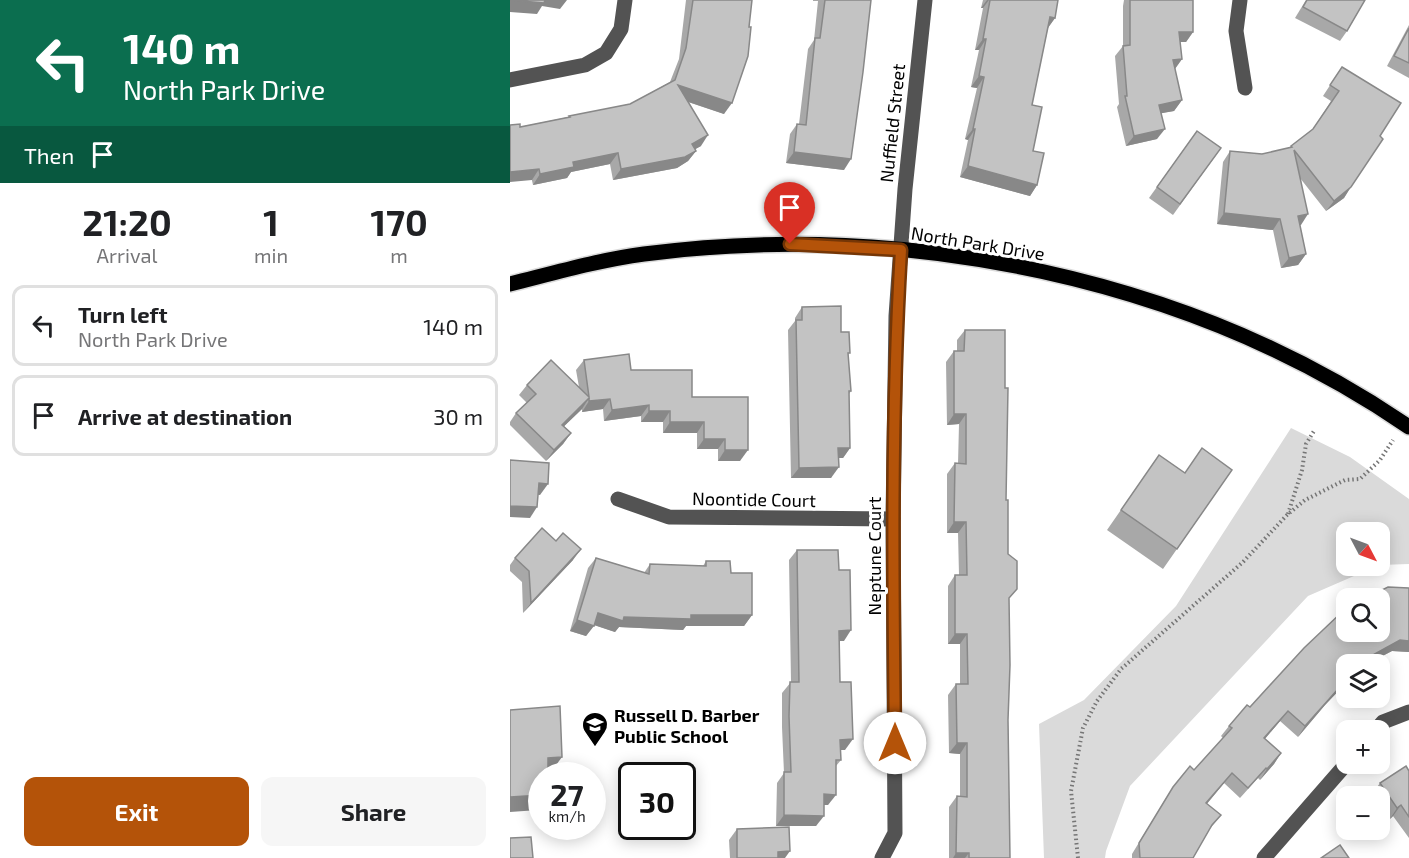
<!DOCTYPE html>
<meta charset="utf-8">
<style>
:root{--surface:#fff;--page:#f6f6f6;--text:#202124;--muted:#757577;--line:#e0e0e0;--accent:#b45309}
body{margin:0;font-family:"Exo 2",sans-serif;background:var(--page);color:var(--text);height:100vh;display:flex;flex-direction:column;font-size:22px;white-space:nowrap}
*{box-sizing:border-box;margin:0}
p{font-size:20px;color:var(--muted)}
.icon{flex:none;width:33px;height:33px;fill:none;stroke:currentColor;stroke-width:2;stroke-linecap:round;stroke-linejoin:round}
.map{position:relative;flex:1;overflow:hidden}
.sheet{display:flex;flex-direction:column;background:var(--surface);width:510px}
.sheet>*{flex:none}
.top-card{background:#0b6e4f;color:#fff;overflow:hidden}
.needle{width:39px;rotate:131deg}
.tools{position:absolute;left:826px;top:522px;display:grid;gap:12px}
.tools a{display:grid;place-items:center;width:54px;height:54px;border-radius:12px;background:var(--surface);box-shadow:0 3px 15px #0003;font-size:30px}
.speed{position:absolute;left:18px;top:762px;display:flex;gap:12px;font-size:30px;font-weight:700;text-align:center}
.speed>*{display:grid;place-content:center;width:78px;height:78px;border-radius:50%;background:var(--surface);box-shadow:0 3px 15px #0003;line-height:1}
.speed small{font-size:15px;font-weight:400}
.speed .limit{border:3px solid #111;border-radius:9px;background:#fff;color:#111}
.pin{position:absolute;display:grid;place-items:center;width:51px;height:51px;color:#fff;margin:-62px -26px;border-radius:50% 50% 50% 0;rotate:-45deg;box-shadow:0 0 6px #0007}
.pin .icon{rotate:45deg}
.me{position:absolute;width:66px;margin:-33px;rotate:0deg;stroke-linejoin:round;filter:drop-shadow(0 0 4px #0008)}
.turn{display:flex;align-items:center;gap:21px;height:126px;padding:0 24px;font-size:27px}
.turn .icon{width:78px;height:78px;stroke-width:2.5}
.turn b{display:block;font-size:42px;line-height:51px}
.then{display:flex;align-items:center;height:57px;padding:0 24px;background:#0003;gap:12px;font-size:22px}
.eta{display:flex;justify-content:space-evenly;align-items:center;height:102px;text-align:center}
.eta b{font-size:36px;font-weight:700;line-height:42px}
.action{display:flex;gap:12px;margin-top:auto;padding:12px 24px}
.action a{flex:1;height:69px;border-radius:12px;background:var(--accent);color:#fff;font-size:24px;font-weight:700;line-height:69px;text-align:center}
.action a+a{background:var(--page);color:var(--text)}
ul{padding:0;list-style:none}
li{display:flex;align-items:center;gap:18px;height:81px;margin:0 12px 9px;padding:0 12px;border:3px solid var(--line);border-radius:12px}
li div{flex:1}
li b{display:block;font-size:22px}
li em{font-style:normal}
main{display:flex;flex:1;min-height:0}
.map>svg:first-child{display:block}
.green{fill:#dadada}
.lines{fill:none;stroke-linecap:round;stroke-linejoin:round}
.major-casing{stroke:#dbdbdb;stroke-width:18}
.path{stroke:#757575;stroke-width:4;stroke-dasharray:1.5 3;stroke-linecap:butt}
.minor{stroke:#535353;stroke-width:15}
.major{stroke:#000;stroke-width:15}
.wall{fill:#a8a8a8}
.shaded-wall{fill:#888}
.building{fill:#c3c3c3;stroke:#888;stroke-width:1.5}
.route-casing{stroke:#753606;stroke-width:15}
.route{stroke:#b45309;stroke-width:10}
.labels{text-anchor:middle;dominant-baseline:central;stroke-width:6;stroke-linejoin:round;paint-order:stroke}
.street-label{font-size:18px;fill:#000;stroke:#fff}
.poi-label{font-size:18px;font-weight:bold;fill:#000;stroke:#fff;text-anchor:start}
</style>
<main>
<section class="sheet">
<div class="top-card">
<div class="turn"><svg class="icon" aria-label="left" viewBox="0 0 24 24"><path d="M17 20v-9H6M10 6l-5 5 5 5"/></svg><div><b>140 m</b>North Park Drive</div></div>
<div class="then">Then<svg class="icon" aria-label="arrive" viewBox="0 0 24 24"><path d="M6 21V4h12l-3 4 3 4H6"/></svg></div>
</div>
<div class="eta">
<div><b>21:20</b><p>Arrival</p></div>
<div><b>1</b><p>min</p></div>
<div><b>170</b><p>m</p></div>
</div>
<ul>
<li><svg class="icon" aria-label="left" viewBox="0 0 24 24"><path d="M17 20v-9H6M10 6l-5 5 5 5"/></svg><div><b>Turn left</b><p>North Park Drive</p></div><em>140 m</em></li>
<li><svg class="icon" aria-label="arrive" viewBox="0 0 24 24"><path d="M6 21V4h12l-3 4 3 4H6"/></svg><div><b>Arrive at destination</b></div><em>30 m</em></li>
</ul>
<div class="action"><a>Exit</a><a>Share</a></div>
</section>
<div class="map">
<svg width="899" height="858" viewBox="0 0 899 858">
<rect width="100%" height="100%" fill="#fff"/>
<path class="green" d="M781,428l59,29 59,42v65l-29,1v-33h-33v34h30l-69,30 -178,190 -24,65 -1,7h-61l-5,-134 45,-24 92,-94z"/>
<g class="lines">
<defs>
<path id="major" d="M0,284c44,-11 89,-24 134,-30 261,-34 546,23 765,173"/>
</defs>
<use href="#major" class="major-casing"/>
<g class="path">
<path d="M778,514l14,-44 4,-26 8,-13"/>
<path d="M568,858l-7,-67 12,-63 14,-27 24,-32 122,-107 44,-47 18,-15 40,-20 15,-1 20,-19 13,-20"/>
</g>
<g class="minor">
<path d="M730,0l-4,31 9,57"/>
<path d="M0,80l75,-15 21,-12 15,-24 4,-29"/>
<path d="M108,499l51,18 224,2"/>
<path d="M866,730l7,-8 26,-10"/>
<path d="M372,858l13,-25 -2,-314 3,-203 9,-127 20,-189"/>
<path d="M754,858l83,-95"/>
</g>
<use href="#major" class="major"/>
</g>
<g class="wall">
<path d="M176,0h66l-28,114 -36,-12 13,44 -6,3 1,2 -8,10 -11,7 -64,12 -3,-16 -39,8 -4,6 -34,7 -13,-58 48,-10 1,-1 61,-12 40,-22 9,-23z"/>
<path d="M303,0h58l-27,170 -58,-7 4,-29 7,-10h2l9,-75 6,-9 4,-39h-5z"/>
<path d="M473,0h75l-3,18 -7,10 -16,77 1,46 4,34 -7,11 -70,-19 8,-37 -3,-1 12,-51 -6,-1 8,-37h-4l8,-42h-2z"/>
<path d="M614,0h69v32l-7,10h-6l2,17 -7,10 7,31 -8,11 -13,2 -4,26 -31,7 -9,-39 2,-3 -4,-48 8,-10v-40z"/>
<path d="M796,0h59l-18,31 -7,10 -45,-23z"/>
<path d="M899,25v53l-22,-12z"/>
<path d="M832,67l38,69 -36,62 -18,13 -26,-33 1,47h-1l6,29 -8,11 -17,3 -8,-38 -56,-6 6,-62 7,-11 32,3 28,-6 23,-19 18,-28 -8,-5z"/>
<path d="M687,131l24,17 -48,67 -24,-17z"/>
<path d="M292,307l39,25 7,23 3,36 -2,3 1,54 -7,10h-4l-8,20h-40l-3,-148 7,-9v-3z"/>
<path d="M455,330l40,58 1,112 3,100 -1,120 2,138h-61v-51l8,-11h3v-42l-11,-1 -1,-58 8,-11h4v-40h-12v-58l7,-11h4l-1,-42h-11v-59l8,-11 3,1 1,-40 -12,1 -1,-63 8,-11h3v-11z"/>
<path d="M74,360l47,10 61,27h56l-8,64h-22v-12h-21v-16h-34v-11h-22v-6l-37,5 -1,-12 -21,3v-3l-18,17 7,7 -8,11 -17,17 -36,-36v-3l6,-9 11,-10 -8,-8 8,-10 52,2 -3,-17z"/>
<path d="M649,455l26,18 47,-3 -69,99 -56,-39z"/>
<path d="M287,550l42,20 5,71h-4v41l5,68h-5l1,10 -5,6 -8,39h-4l-8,21h-40l1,-43 7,-10 -2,-46v-34l9,-11 -2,-122z"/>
<path d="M5,558l58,2 -50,53 -1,-31 -12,-11v-6z"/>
<path d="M86,558l48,15 6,-9 53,2 3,-5 25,12 21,42 -8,11h-58l-3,4 -64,-3 -4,5 -21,-7 -8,11 -16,-5 18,-63z"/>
<path d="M878,587l21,1v64l-17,-1 -25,13h-20v18l-22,23 -27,32 -18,-16 -15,18 16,14 -7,11 -14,16 -2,-2 -18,20 -16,-15 -17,21 14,11 -12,15 -16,28h-61v-4l34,-56 24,-32 4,4 29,-32 -2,-2 8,-10 18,-21 3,2 54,-59 40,-38 3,-2v24h33v-34h-14z"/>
<path d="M899,771v67l-16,-22 -3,3 -10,-15v-8h-6l-2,-2 8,-11z"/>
<path d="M227,829l48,29h-55l-1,-18z"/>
</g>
<g class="shaded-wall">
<path d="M0,0h57l-7,9 -18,-3 -5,8 -27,-2z"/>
<path d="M477,0h2l-6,8h-2z"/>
<path d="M540,17l5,1 -8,11z"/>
<path d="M669,32h14l-7,10h-14z"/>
<path d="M473,39h3l-7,11h-4z"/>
<path d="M672,59l-8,11 -1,-10z"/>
<path d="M469,76l5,1 -7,11 -6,-1z"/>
<path d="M168,85l54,18 -8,11 -53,-18z"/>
<path d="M672,100l-8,11 -22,4 7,-10z"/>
<path d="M463,129h2l-7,11 -3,-1z"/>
<path d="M655,129l-8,10 -31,7 8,-10z"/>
<path d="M198,135l-7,11 -16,9 7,-11z"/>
<path d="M186,151l-8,10 -11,7 -64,12 8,-11z"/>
<path d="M284,152l57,7 -7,11 -58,-7z"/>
<path d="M108,153l-8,11 -39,8 -4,6 -34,7 7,-11 33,-12z"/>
<path d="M458,166l69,19 -7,11 -70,-19z"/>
<path d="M29,169l-7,11 -22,2v-10z"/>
<path d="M841,187l-7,11 -18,13 8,-10z"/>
<path d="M714,213l56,6 -7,11 -56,-6z"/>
<path d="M798,214l-7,11 -11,2 8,-11z"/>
<path d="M796,254l-8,11 -17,3 8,-10z"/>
<path d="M79,398l-7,11 -27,26 7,-10z"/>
<path d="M100,399l-7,10 -21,3 7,-11z"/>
<path d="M139,405l-8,11 -37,5 8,-11z"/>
<path d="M139,411h21l-7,11h-22z"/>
<path d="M444,414h12l-7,10 -12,1z"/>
<path d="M160,422h34l-7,11h-34z"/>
<path d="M61,433l-8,11 -17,17 8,-11z"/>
<path d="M194,439h21l-7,10h-21z"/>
<path d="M328,448h12l-7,10h-12z"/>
<path d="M215,450h23l-8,11h-22z"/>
<path d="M329,467l-8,11h-40l8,-10z"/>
<path d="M29,483l9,1 -8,11 -9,-1z"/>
<path d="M0,506l27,1 -7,11 -20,-1z"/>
<path d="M444,522h12l-8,11h-11z"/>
<path d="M71,549l-8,11 -50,53 8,-10z"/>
<path d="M88,613l93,2h61l-8,11h-58l-3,4 -64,-3 -4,5 -24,-8z"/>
<path d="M67,620l17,6 -8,10 -16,-5z"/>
<path d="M341,630l-7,11h-12l7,-10z"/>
<path d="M445,634h12l-7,10h-12z"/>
<path d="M890,640l9,1v11l-17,-1 -25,13h-6l8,-7z"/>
<path d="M837,679v3l-22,23 -27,32 7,-11z"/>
<path d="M778,711l-8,10 -24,28 8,-11z"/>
<path d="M343,739l-8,11h-12l7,-10z"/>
<path d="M447,743h10l-7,11 -11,-1z"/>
<path d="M771,753l-7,11 -14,16 7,-11z"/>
<path d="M52,757l-11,15 -14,2 11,-16z"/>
<path d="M722,773l-8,10 -26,31 8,-11z"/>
<path d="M314,794l12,1 -8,10h-11z"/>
<path d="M32,795v10l-4,5 -28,2v-15z"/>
<path d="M891,805l-8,11 -3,3 7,-11z"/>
<path d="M274,815l40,1 -8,10h-40z"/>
<path d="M280,851l-5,7h-11l4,-6z"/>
<path d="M446,853h13l-4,5h-12z"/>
</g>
<g class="building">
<path d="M0,0h35l-1,3z"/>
<path d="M183,0h59l-3,27h2l-3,29 -16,47 -54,-18 30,50 -16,9 4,7 -11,6 -64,12 -3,-16 -45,9 1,5 -34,7 -1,-5 -29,3v-47l10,-1v3l50,-10 -1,-1 61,-12 45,-24 11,-32z"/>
<path d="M315,0h46l-8,72 -12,87 -57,-7 3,-28 9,1 9,-87h5z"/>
<path d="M480,0h68l-3,18 -5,-1 -18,88 10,2 -9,44 11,2 -7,32 -69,-19 7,-37h-2l11,-52 -5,-1 7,-37h-3z"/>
<path d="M620,0h63v32h-14l3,27 -9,1 9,40 -23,5 6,24 -31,7 -9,-40h2l-4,-50 7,-1z"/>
<path d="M797,0h58l-18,31 -44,-24z"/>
<path d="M899,28v35l-15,-7z"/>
<path d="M832,67l59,36 -21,33 3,3 -32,48 -17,14 -40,-51 14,64 -10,2 8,38 -17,4 -9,-39 -56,-6 6,-62 32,3 30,-7 -1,-1 22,-17 26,-38 -9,-6z"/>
<path d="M687,131l24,17 -41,56 -23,-17z"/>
<path d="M331,306v26h8l1,21h-2l3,38h-2l1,57h-12l1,19 -40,1 -3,-148h6v-13z"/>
<path d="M455,330h40v58h3l-2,112h2v54l9,7v28l-8,9 1,67 -2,55 2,138h-41v-5h-13l1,-57 10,1v-54h-10l-1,-59h12l-1,-50h-12v-59h12l-1,-53h-12l1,-59 11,1v-50h-12v-63h10z"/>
<path d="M119,354l2,16h61v27h56v53h-23v-11h-21v-17h-34v-11h-21v-6l-37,5 -2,-11 -21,2v-3l-27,27 9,8 -17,17 -38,-37 20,-19 -9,-9 24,-25 38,37 -5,-37z"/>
<path d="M692,448l30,22 -55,79 -56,-39 38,-55 26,18z"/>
<path d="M0,460l39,3 -1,21 -9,-1 -2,24 -27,-1z"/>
<path d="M32,528l14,13 7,-8 18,16 -50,54 -2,-32 -14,-13z"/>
<path d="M287,550h41l1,20h11l1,60 -12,1 1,51h11l2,57 -13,1 1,20h-5v35l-12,-1v22l-40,-1v-43h7l-2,-56 1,-34h9z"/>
<path d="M86,558l53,16 1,-10 56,2v-5h24l1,12h21v42h-61v4l-67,-2 -1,4 -25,-8 -4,13 -17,-6z"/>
<path d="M878,587l21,1v53l-9,-1 -31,17 -8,7h-14v15l-42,47 -17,-15 -24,27 17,15 -14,16 -1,-1 -18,20 -16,-15 -26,30 15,12 -9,10 -19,33h-53l-1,-15 34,-56 17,-21 4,4 38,-42 -3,-2 18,-21 3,2 54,-59 40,-38 3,-2v24h33v-34h-14z"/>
<path d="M50,706l2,51 -14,1v18h-6v19l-32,2v-87z"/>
<path d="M896,766l3,5v46l-8,-12 -4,3 -17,-25z"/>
<path d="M279,827l1,24 -12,1v6h-41v-29z"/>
<path d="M21,837l2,21h-23v-20z"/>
<path d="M830,845l9,13h-28z"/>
</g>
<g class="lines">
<defs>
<path id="route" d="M280,244l111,6c-10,164 -8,329 -6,493"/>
</defs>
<use href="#route" class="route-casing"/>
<use href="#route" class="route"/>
</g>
<defs>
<symbol id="school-pin" viewBox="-11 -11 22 30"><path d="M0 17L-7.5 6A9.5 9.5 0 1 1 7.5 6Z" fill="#000" stroke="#fff"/><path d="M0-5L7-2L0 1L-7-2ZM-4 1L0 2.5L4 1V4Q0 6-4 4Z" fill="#fff"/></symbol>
</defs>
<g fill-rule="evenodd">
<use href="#school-pin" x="70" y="710" width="30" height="40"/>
</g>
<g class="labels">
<g class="street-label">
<text transform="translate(382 123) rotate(-84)">Nuffield Street</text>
<text transform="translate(468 243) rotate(9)">North Park Drive</text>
<text transform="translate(244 499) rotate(1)">Noontide Court</text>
<text transform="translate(364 556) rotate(-90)">Neptune Court</text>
</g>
<g class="poi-label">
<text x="104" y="715">Russell D. Barber<tspan x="104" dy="21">Public School</tspan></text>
</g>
</g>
</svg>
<div class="tools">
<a><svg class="needle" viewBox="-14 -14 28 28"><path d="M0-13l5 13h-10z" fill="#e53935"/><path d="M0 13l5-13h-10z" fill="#757577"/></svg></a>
<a><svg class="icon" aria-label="search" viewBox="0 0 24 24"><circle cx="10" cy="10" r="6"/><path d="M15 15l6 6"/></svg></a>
<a><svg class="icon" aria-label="layers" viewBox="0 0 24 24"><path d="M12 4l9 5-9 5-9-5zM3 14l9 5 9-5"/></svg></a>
<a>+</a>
<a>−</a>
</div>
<div class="speed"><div>27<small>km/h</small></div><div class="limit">30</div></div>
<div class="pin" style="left:280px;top:244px;background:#d93025"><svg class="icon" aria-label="arrive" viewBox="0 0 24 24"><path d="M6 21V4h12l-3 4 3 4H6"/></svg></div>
<svg class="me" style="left:385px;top:743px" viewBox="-20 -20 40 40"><circle r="19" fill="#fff"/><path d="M0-13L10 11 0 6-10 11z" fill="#b45309"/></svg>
</div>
</main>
